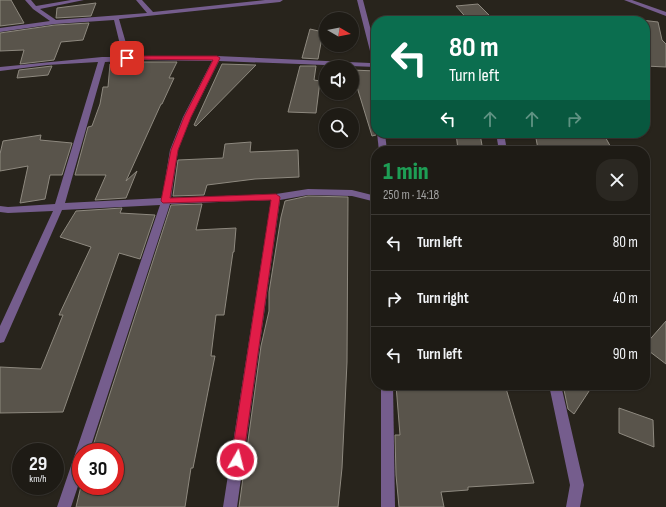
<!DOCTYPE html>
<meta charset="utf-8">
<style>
:root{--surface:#1e1b15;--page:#2b2822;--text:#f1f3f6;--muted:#a1a1a0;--line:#3c3934}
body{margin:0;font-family:"Sofia Sans Condensed",sans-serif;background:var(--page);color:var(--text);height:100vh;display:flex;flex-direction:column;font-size:15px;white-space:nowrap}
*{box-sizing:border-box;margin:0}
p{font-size:13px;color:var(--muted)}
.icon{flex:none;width:22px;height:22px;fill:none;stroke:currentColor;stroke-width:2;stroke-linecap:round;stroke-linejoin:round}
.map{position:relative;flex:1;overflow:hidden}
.side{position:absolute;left:371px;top:146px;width:279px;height:244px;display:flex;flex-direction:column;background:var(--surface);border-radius:16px;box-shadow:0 1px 3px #0004,0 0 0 1px var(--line)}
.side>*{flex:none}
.top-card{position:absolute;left:371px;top:16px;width:279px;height:122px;border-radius:16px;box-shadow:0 1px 3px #0004,0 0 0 1px var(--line);background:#0b6e4f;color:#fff;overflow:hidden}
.needle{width:26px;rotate:99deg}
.fabs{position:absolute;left:319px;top:12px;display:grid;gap:8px}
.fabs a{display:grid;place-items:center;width:40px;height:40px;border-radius:50%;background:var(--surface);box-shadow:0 1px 3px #0004,0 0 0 1px var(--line);font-size:20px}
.speed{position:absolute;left:12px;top:443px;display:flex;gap:8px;font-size:20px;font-weight:700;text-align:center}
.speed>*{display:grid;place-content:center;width:52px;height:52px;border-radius:50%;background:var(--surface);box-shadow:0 1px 3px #0004,0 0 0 1px var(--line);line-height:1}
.speed small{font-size:10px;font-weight:400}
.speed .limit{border:6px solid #d22;background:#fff;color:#111}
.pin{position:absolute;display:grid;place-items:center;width:34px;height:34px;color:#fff;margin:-17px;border-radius:8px;box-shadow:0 2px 6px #0006}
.me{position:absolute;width:44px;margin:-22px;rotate:8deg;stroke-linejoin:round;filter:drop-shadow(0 0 3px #0008)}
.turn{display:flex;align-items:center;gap:14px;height:84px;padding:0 12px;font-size:18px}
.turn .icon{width:52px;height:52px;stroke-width:2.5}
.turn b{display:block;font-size:28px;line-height:34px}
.lanes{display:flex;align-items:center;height:38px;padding:0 12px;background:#0003;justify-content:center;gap:20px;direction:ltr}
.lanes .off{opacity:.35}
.round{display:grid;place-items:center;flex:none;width:42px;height:42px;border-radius:16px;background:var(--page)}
.head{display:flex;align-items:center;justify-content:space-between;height:68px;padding:0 12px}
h1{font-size:24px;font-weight:800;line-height:30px;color:#1e9e55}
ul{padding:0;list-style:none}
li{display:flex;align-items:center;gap:12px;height:56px;padding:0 12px;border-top:1px solid var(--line)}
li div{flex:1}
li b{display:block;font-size:15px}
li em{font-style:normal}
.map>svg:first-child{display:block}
.building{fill:#59544b;stroke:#8e897f}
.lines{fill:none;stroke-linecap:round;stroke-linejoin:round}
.minor{fill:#755d8d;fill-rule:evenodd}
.tertiary{fill:#755d8d;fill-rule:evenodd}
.route{fill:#e11d48;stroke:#92132f}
</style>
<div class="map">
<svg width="666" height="507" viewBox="0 0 666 507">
<rect width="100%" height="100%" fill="#28241c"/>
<g class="building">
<path d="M0,0h11l13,23 -24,3z"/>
<path d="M96,3l-5,13 -35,2 1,-10z"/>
<path d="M478,4l17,17h-26l-13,-15z"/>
<path d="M632,19l26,3 4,18 4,4v23l-21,-1v-45h-13z"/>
<path d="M89,23l-6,17 -22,2 -7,18 -34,4 4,-14 -24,1v-18l55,-8z"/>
<path d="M310,29l13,3 -5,27 -16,-1z"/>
<path d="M141,62h36l-8,16h5l-12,26h-1l-35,77 11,-10 -11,27 -31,2 11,-25h-31l13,-48 4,-1 8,-22 3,-17h5l2,-23z"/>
<path d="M222,64l34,1 -60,61 -2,-1z"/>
<path d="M52,66l-4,9 -31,3 2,-8z"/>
<path d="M300,66h16l-2,14 6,1 -4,32 -28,-1z"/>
<path d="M352,70l24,1v64l-4,1 -15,-49h-5z"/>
<path d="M456,133l24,1 3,17 -25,-1z"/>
<path d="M535,133h68l10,18h-60l-15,-2z"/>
<path d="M41,135l-1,5 32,3 -10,32h-12l-5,24 -25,4 8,-37 -28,5v-17l3,-13z"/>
<path d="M251,142l-1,10 48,-2 1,27 -44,2 -48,6 -3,10 -31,1 5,-36 45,-2 2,-14z"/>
<path d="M308,196l40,1 -1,165 -5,106 -4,39h-99l22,-161 8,-35v-19l12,-75 4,-16z"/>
<path d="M202,204l-6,26 40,-2 -2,24h-1l-9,63h-8l-5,41h4l-22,112h-2l-6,39h-109l5,-21h34v-34h-24l80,-247z"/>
<path d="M122,208l-2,5 35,2 -15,44 -21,-6 -56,159 -63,1v-46l41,2 22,-54h-4l32,-68 -31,-10 16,-26z"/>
<path d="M666,321v43l-21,-16v-3z"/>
<path d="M396,385h109l29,98 -66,4v3l-27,2 3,15h-45l-3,-32 -1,-40h5z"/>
<path d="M563,385h30l-19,29 -6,-5z"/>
<path d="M619,408l34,12 1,27 -35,-14z"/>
</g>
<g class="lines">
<g class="minor">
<path d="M25,0h6l5,6 35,-6h13l-44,9 16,11 91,-7 -11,-13h6l11,12 112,-12h18l-3,2 -161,17 11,38 87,-1 153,7v-12l-13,-51h6l13,50v17l-157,-6 -28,56 -13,33 -7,48 105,-4 32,-5 44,1 24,6v6l-24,-6 -44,-1 -28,5 -43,307h-14l48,-307 -101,4 -81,248h-8v25l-10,30h-14l103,-302 -98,5 -58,132 -4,1v-17l53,-115 -45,2 -8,-1v-6l8,1 47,-3 43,-142 -51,3 -47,6v-4l102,-10h21l-9,-37 -59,4 -55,8v-4l50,-7 -17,-12zM141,60l71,1 -29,56 -13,33 -8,48 -97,5 40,-141z"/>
<path d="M377,133h8l2,18h-8z"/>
<path d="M496,133h8l3,18h-8z"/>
<path d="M381,385h12l2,122h-14z"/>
<path d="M549,385h12l23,100 -4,22h-14l4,-22z"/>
</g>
<path class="tertiary" d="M624,0h8l34,12v4z"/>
</g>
<path class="route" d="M127,56h90l3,2 -29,59 -13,33 -8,48 106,-4 4,3 -37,263 -1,5 -5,2 -4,-2 -2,-5 40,-260 -108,3 -2,-2 10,-51 13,-33 29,-57 -88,-1v-2z"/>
</svg>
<div class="fabs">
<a><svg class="needle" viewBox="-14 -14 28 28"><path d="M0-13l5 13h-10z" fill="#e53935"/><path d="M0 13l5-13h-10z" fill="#a1a1a0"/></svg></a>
<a><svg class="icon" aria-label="sound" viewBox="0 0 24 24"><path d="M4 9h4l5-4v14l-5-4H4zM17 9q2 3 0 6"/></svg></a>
<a><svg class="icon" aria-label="search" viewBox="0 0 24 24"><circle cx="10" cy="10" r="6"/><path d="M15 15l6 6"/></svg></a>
</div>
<div class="speed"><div>29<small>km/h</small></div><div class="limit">30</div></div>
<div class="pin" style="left:127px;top:58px;background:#d93025"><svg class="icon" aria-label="arrive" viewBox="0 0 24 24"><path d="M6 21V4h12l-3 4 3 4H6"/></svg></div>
<svg class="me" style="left:237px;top:460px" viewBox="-20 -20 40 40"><circle r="17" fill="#e11d48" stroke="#fff" stroke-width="3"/><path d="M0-11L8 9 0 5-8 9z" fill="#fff"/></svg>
<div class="top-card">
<div class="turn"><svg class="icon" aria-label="left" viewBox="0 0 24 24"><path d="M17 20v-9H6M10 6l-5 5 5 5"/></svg><div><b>80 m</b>Turn left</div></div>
<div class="lanes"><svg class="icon" aria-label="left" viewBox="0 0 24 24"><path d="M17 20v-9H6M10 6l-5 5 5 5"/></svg><svg class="icon off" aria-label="ahead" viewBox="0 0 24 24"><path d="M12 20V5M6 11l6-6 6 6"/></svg><svg class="icon off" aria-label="ahead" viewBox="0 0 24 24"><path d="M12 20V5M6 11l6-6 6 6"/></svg><svg class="icon off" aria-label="right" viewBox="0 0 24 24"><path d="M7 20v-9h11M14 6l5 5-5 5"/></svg></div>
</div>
<section class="side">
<div class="head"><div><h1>1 min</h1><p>250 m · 14:18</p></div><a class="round"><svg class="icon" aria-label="close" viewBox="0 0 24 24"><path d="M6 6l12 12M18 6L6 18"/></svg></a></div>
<ul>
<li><svg class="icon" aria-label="left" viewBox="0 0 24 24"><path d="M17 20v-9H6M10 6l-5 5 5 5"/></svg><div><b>Turn left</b></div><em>80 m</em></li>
<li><svg class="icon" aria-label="right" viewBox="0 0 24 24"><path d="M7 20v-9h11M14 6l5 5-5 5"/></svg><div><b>Turn right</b></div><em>40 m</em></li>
<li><svg class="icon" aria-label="left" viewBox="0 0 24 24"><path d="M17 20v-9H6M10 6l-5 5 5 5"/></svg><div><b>Turn left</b></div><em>90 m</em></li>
</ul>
</section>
</div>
